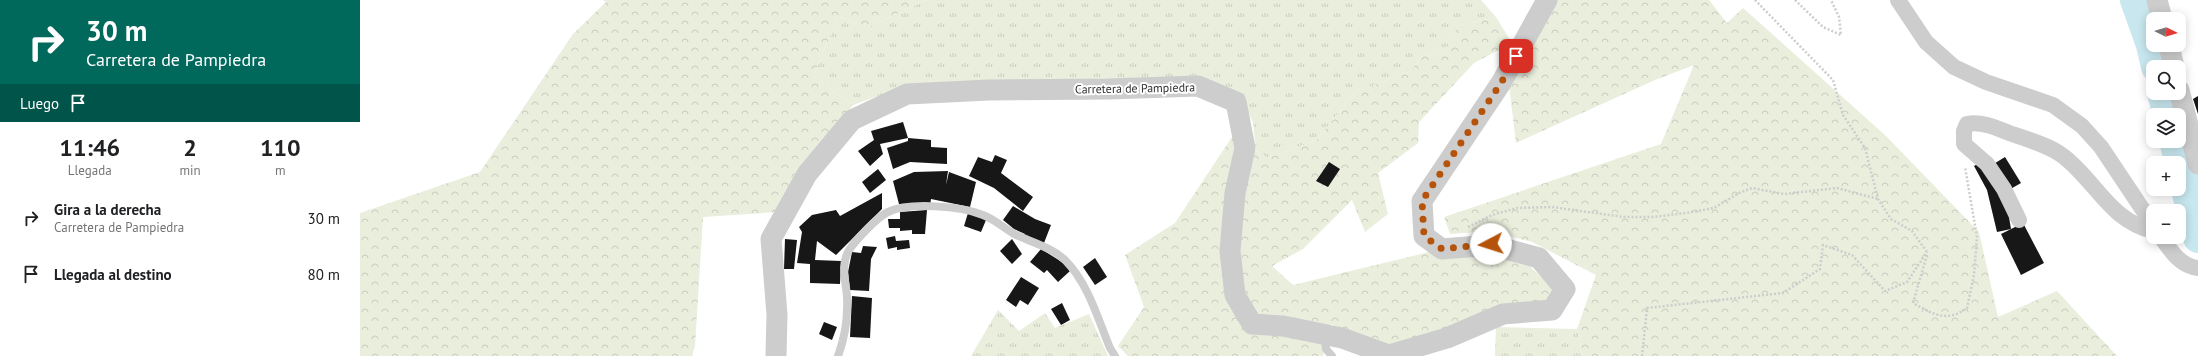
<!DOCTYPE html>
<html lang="es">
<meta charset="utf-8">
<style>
:root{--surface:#fff;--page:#f6f6f6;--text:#202124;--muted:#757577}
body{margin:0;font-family:"PT Sans",sans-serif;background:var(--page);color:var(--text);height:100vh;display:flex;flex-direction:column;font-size:15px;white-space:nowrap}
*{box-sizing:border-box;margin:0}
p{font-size:13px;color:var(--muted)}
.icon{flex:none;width:22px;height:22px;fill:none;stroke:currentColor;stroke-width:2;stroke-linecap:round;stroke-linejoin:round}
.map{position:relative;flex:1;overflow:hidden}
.side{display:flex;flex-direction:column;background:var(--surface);width:360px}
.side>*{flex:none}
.hud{background:#00695c;color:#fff;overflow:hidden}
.needle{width:26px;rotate:95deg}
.buttons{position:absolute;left:1786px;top:12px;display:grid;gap:8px}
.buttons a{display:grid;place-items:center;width:40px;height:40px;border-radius:8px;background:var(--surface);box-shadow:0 2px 10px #0003;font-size:20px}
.pin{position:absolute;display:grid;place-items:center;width:34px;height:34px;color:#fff;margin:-17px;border-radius:8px;box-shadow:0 2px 6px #0006}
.me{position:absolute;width:44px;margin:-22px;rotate:265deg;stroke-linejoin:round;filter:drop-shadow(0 0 3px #0008)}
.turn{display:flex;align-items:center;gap:14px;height:84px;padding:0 20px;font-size:18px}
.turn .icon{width:52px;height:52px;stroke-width:2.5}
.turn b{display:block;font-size:28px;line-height:34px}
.then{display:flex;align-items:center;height:38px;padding:0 20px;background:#0003;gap:8px;font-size:15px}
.eta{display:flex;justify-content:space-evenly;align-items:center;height:68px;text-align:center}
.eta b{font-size:24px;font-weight:700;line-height:28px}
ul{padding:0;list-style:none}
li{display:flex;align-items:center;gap:12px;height:56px;padding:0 20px}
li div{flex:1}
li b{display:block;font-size:15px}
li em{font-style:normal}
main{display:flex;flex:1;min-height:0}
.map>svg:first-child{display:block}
.grass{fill:url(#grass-tufts)}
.forest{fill:url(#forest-crowns)}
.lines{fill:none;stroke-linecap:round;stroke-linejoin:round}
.river{stroke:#c8e7ef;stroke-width:30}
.building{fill:#171717}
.path{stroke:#cdcdcd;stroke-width:2.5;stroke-dasharray:2 2;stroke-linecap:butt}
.service{stroke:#cdcdcd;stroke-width:8}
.minor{stroke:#cdcdcd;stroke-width:16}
.tertiary{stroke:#cdcdcd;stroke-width:21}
.route{stroke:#b45309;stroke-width:7;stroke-dasharray:0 12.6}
.labels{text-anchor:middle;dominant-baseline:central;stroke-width:4;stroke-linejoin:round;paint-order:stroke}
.street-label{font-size:12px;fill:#303030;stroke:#fff}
</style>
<main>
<section class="side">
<div class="hud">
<div class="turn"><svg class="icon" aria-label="right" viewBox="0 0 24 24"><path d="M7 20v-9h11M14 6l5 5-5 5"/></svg><div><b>30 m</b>Carretera de Pampiedra</div></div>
<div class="then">Luego<svg class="icon" aria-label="arrive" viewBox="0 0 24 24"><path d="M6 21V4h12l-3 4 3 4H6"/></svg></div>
</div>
<div class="eta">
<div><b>11:46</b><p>Llegada</p></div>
<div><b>2</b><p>min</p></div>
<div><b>110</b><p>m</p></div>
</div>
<ul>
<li><svg class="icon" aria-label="right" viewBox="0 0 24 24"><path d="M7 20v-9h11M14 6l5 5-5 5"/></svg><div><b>Gira a la derecha</b><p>Carretera de Pampiedra</p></div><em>30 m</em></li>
<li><svg class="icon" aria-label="arrive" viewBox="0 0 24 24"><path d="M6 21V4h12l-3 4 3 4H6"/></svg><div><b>Llegada al destino</b></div><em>80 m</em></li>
</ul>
</section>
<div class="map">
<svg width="1838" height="356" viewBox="0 0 1838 356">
<defs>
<pattern id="grass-tufts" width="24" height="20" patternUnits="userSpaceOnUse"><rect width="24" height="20" fill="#e9eedd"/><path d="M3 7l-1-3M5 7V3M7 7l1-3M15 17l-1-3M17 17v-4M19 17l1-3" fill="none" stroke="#c8ccbe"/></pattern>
<pattern id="forest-crowns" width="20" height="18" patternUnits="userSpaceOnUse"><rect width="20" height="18" fill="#e9eedd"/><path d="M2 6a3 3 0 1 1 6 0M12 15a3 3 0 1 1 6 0" fill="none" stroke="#c8ccbe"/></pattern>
</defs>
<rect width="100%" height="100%" fill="#fff"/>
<g class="grass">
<path d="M566,0h555l15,17 -38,9 -12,24 -23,6 -14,16 -54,20 -38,48 -49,18 -12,-7 -3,-29 -13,-25 -334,-11 -53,19 -40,-28 25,-60 31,10z"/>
<path d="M638,310l21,21 26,-18 10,15 34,-14 19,42h-137z"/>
<path d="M1136,327l81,2 6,27h-88z"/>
</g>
<g class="forest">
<path d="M243,0h323l-57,27 -31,-10 -25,60 40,28 -52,66 -24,41 -74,5 -8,129 -3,10h-332v-143l120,-41 93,-138 33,-32z"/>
<path d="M1195,0h154l18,23 16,-15 143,128 93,96 19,85 59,-26 60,65h-534l-6,-27 19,-54 -64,-33 -41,-11 -41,3 -6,-17 217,-73 33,-79 -39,15 -139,63 -7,-58z"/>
<path d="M1136,17l16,26 -38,20 -55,59 -1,21 -40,30 10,41 -23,18 -13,-32 -49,49 -31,17 21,19 132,-32 43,-13 59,24 28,25 -8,14 -158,45 -58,-24 -8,32h-195l-10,-10 26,-39 -19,-52 50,-32 57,-86 36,21 49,-18 38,-48 54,-20 14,-16 23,-6 12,-24z"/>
</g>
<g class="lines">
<g class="river">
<path d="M1775,0l16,45 5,22"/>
<path d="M1802,93l6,22"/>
<path d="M1814,141l24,97"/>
</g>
</g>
<g class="building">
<path d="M1838,96v18l-5,-15z"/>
<path d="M543,122l5,16 -28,6 3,10 -13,12 -12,-15 16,-11 -3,-9z"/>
<path d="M548,138l23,2v7l16,1v16l-37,-2 -17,7 -6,-21 21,-7z"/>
<path d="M635,155l12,5 -6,13 32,24 -10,14 -29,-23 -25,-12 9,-19 14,5z"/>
<path d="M1645,157l16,26 -14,8 -15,-26z"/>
<path d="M969,162l11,7 -12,18 -12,-6z"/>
<path d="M1621,162l26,43 4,24 12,-6 21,40 -23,12 -20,-41 10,-5 -14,3 -10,-42 -13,-24z"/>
<path d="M518,169l8,11 -16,13 -8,-11z"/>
<path d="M588,171l-2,14 3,-13 27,10 -6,25 -39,-8 -1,7 -31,-2 -6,-23 21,-9z"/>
<path d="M522,193v16l-46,46 -19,-14 -2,19 26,1 -1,23 -30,-1v-19l-13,-1 5,-31 -3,-5 13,-12 24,-5 4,6z"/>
<path d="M653,206l22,13 16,6 -7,18 -20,-8 1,-1 -11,-5 -11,-9z"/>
<path d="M567,210l-2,24h-13v-4l-12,1v-3h-11l-1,-9h12v-7z"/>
<path d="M608,213l18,7 -5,12 -17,-6z"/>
<path d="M535,236l1,5 13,-1 1,8 -13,2v-3l-9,2 -2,-11z"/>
<path d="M425,239l12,1 -3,29h-10z"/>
<path d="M652,239l10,15 -10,10 -12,-13z"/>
<path d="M503,246l14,1 -6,12 -2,32 -19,-1 -2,-18 4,-20 9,1z"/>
<path d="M681,249l21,13 8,9 -12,11 -11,-12 -3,3 -14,-11z"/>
<path d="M735,258l12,19 -12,8 -12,-18z"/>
<path d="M661,277l18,11 -11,17 -8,-5 -4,7 -10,-7z"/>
<path d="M492,296l20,2 -2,40 -20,-1z"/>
<path d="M702,303l8,17 -9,5 -10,-16z"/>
<path d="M464,322l13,5 -5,13 -13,-6z"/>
</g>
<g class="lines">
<g class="path">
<path d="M1395,0l78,80 10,35 22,33 13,51 13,20 21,12 15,21"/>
<path d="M1435,0l28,27 18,8 -2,-18 -8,-17"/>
<path d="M1108,227l24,-12 25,-7 35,-1 72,10h30l32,-4 28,-5 25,-15 13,-5 32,6 53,-6 41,11"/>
<path d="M1567,255l-14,48c20,11 33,20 54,5l7,-33 3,-38 -12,-70"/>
<path d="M1282,356l5,-48 136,-15 37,-24 3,-24 29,10 33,36 22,-9 20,-30"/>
</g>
<g class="service">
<path d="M965,336l1,13 6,7"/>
<path d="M478,356c7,-19 10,-39 9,-59 -1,-16 -7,-32 2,-47 7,-10 28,-33 39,-38 21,-10 73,-6 95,3 11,4 21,13 31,19 17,8 37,13 51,26 23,23 33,59 45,88l5,8"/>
</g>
<g class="minor">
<path d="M1538,0l28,42 28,25 32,15 67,23 29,21 19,21 52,78"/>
<path d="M1659,220l-15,-31 -17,-25 -23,-20v-13l3,-7c14,-3 30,4 42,9 15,5 42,13 54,23 33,25 46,64 90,75"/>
<path d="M1801,237c10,14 19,29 37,31"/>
</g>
<g class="tertiary">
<path d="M1797,0l5,19"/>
<path d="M1809,45l5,22"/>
<path d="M1819,90l19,74"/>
<path d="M416,356l1,-41 -6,-76 36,-65 45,-54 55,-26 82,-4 120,-1 89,-3 38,16 9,46 -10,45 -5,58 5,44 17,29 31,2 59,12 47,17 58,-17 56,-24 49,-4 13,-21 -26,-31 -48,-13 -49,4 -18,-13 -2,-35 79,-118 46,-83"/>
</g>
</g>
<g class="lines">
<path class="route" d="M1131,244l-49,5 -18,-13 -2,-35 79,-118 15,-27"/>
</g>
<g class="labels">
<g class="street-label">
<text transform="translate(775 88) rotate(-1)">Carretera de Pampiedra</text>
</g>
</g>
</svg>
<div class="buttons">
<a><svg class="needle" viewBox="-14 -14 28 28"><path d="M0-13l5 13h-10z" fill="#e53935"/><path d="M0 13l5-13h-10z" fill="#757577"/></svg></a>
<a><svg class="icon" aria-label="search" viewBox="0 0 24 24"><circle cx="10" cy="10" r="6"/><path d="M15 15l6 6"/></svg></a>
<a><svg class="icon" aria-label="layers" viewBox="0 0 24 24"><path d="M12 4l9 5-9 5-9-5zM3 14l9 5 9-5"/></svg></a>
<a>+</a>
<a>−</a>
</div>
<div class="pin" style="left:1156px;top:56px;background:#d93025"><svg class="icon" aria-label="arrive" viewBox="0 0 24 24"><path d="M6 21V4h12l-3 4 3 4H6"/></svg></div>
<svg class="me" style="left:1131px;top:244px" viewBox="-20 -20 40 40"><circle r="19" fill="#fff"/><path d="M0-13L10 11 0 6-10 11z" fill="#b45309"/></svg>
</div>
</main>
